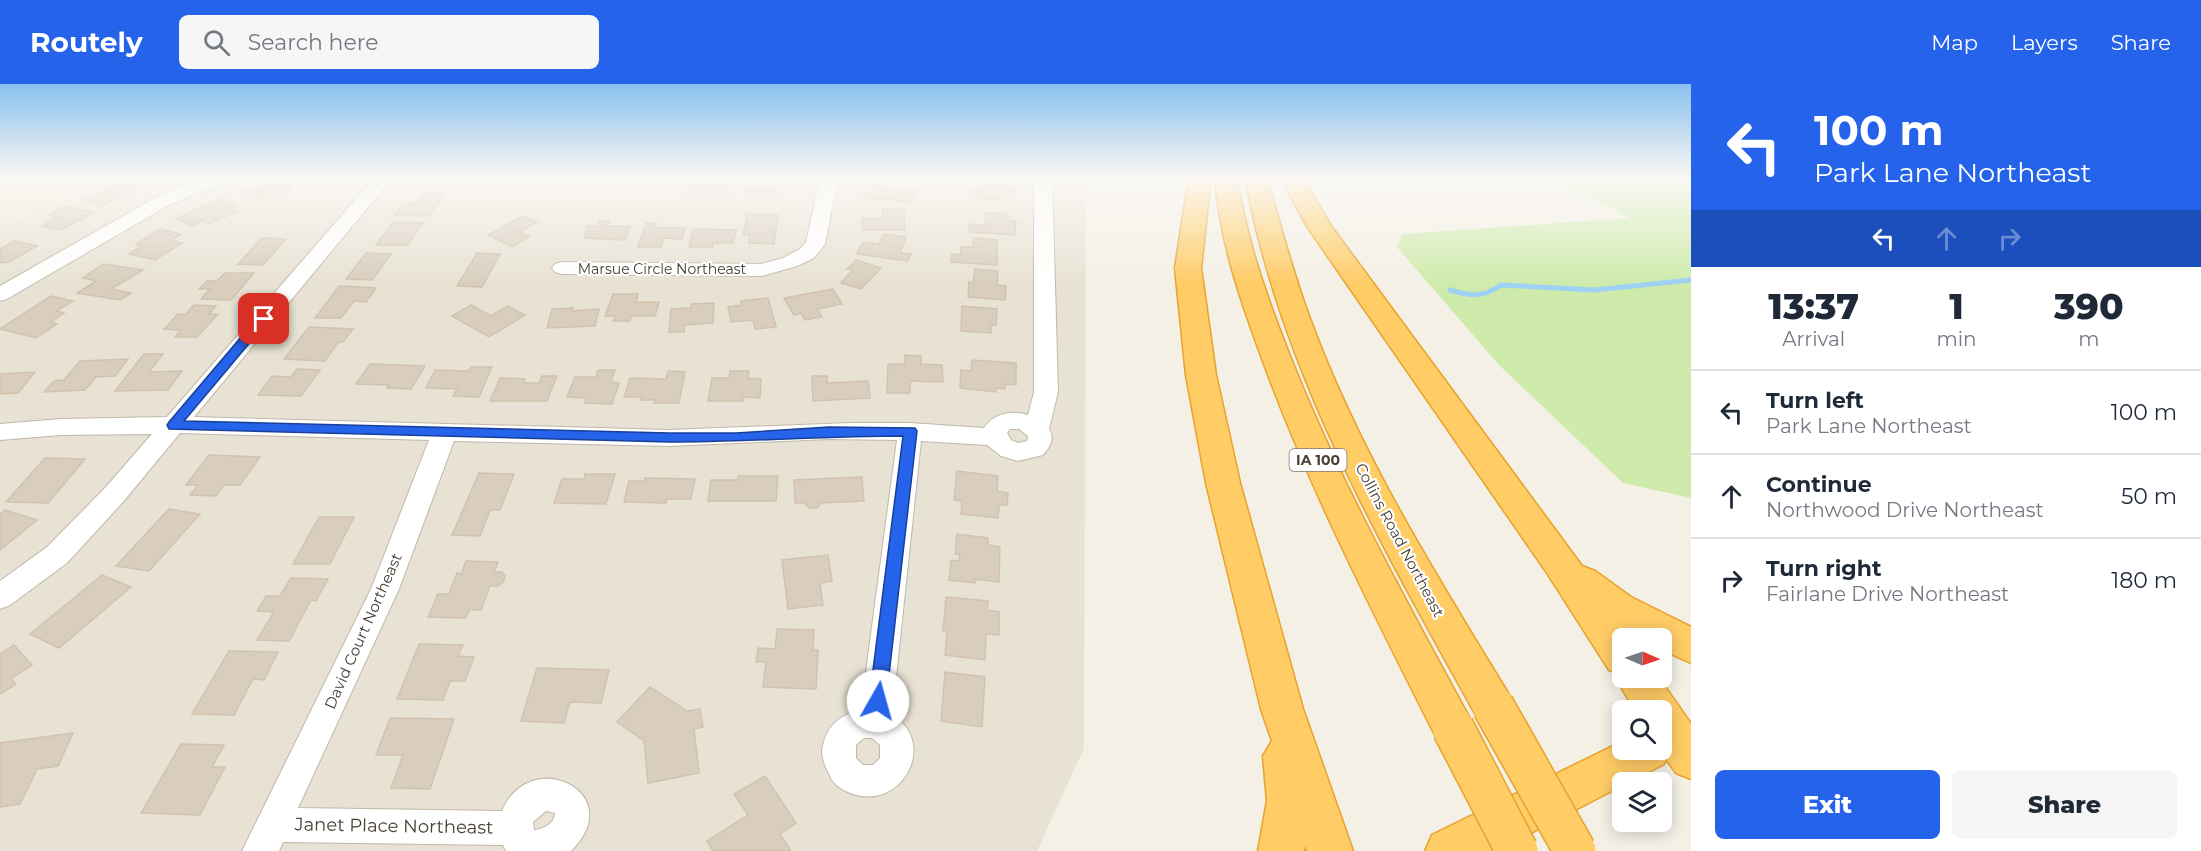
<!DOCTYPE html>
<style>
:root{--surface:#fff;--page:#f6f6f7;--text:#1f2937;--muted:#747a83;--line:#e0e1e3;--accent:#2563eb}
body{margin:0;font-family:Montserrat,sans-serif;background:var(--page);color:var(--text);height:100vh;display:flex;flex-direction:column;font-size:22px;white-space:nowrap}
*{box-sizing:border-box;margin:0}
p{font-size:20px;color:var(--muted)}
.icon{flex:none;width:33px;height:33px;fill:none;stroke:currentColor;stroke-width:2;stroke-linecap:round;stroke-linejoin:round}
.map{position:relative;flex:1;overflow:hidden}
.details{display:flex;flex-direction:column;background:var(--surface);width:510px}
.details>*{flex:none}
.guide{background:#2563eb;color:#fff;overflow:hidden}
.needle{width:39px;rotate:92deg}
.buttons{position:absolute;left:1612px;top:544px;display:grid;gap:12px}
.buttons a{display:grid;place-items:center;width:60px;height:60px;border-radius:9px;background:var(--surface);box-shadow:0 3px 15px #0003;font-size:30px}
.pin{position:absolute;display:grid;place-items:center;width:51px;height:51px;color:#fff;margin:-26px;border-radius:12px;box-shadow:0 3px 9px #0006}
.me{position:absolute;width:66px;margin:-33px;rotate:7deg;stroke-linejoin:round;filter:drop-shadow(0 0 4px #0008)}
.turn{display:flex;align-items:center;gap:21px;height:126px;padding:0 24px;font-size:27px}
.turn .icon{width:78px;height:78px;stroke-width:2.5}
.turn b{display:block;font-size:42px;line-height:51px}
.lanes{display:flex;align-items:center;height:57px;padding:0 24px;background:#0003;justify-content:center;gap:30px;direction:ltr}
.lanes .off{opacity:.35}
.eta{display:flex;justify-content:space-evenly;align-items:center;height:102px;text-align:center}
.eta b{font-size:36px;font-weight:800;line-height:42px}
.button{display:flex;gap:12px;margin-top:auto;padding:12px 24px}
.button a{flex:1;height:69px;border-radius:9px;background:var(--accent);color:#fff;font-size:24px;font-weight:800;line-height:69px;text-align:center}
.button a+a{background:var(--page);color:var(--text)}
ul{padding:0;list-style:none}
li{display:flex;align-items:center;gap:18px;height:84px;padding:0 24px;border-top:2px solid var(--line)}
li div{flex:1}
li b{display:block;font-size:22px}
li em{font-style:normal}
header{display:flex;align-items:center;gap:36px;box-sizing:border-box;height:84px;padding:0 30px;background:var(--accent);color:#fff}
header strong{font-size:28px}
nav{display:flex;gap:33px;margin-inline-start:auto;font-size:21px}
.search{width:420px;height:54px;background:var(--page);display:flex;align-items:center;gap:15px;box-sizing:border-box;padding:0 21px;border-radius:9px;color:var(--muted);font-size:22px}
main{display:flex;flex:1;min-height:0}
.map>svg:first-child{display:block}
.residential{fill:#e8e2d4}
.education{fill:#eee5cf}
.green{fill:#ceebac}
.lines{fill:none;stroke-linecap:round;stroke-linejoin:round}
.stream{stroke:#9ed1f4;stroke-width:5}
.building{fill:#d9cebe;stroke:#d1c3ad;stroke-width:1.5}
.minor-casing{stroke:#c0b8a8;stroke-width:2}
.motorway-casing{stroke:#e6a32d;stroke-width:3}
.minor{fill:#fff;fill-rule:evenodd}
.motorway{fill:#fc6;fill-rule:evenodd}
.motorway-bridge-casing{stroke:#e6a32d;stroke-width:44;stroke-linecap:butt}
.motorway-bridge{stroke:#fc6;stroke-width:41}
.route{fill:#2563eb;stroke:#184099;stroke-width:1.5}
.labels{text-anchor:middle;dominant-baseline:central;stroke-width:4.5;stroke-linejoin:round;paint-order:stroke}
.far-street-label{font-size:14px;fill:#474035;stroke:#fff}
.shield{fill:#fff;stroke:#7e7972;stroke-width:1.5}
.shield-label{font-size:14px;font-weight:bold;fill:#474035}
.street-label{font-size:15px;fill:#474035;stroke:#fff}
.near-street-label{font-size:18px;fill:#474035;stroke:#fff}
</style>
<header>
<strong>Routely</strong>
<div class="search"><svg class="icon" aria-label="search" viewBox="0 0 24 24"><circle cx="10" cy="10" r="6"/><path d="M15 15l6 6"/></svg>Search here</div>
<nav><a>Map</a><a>Layers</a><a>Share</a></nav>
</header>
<main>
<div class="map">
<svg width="1691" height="767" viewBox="0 0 1691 767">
<rect width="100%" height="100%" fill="#f4f0e6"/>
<path class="residential" d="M102,93h984l-2,571 -47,103h-1037v-620l34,-21z"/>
<path class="education" d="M0,93h102l-68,33 -34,21z"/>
<path class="green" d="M1551,93h140v321l-68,-15 -124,-118 -102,-118 5,-13 227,-16z"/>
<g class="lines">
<g class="stream">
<path d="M1682,93l9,4"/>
<path d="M1450,206c20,6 33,8 51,-5l94,5 96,-10"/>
</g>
</g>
<g class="building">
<path d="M316,93h29l-10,10 -19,-1 4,-4h-9z"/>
<path d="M424,93h35l-16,1 -8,11 -19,-1z"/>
<path d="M502,93h30l-4,6h-29z"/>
<path d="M562,93h22l-5,10 -41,-1 4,-8 18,1z"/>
<path d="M596,93h32l-4,8h-20l-1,3h-12z"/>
<path d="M642,93h31l-3,10 -20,-1 -1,4h-11z"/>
<path d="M709,93h25l-3,16h-45l2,-10h20z"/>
<path d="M748,93h22v5h12l-1,10h-36z"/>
<path d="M891,93h47l-3,8 -45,-5z"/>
<path d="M121,96l21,6 -42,21 -16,-6 26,-13 -4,-1z"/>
<path d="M288,96l4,11 -32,8 -1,-4 -15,3 -2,-7z"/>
<path d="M980,97l36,1v10l-9,-1v3h-6l-1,6 -21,-2 1,-3 -8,-1 1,-7 7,1z"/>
<path d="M868,101l49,4 -3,13 -50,-4z"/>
<path d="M424,108l22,1 -17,23 -35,-1 10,-12h12z"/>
<path d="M221,114l15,7 -6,3 7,3 -28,13 -7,-3 -10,5 -16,-7z"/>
<path d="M65,122l30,6 -35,18 -18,-4 16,-9 -9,-2z"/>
<path d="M882,125h22l1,21h-43v-12h21z"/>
<path d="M986,129l22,1v6l8,1 -1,14 -46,-3 1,-8 15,2z"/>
<path d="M747,130l31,1 -4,29 -25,-1 1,-8h-7z"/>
<path d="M523,132l14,6 -18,10 11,4 -18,11 -24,-12z"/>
<path d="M600,137h9l-2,5h23l-5,14 -41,-2 4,-12h11z"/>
<path d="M393,138l30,1 -16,22h-31z"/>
<path d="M646,139h10l-2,5h31l-3,11 -18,-1 -3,9h-23z"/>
<path d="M160,145l21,5 -10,6 11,3 -27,17 -26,-6 13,-8 -6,-2z"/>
<path d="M693,145l43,1 -3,13h-20l-1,4h-23z"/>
<path d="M883,150l23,3 -6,16 11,1 -3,7 -51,-7 6,-12 16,2z"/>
<path d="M262,154l24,1 -23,26 -25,-1z"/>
<path d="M974,154l23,2v25l-46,-3 1,-8 9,1v-8h12z"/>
<path d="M14,157l23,5 -28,16 -9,1v-14z"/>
<path d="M366,169l25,1 -19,26 -26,-1z"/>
<path d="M477,169l23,1 -18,33 -25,-1z"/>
<path d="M856,176l25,8 -20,21 -20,-6 12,-13 -6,-1z"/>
<path d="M103,180l40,6 -32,19 20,4 -11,7 -43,-7 19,-12 -13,-3z"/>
<path d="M975,185l23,2 -1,14 9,1 -1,14 -37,-3 1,-15 4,1z"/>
<path d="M225,189h29l-23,27 -30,-1 9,-10h-11l8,-8h10z"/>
<path d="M339,202l37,2 -10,14 -12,-1 -13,17h-26z"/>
<path d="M833,205l9,15 -25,5 5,8 -17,3 -4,-7 -7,2 -10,-17z"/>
<path d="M613,210h25l-2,8h23l-4,14h-24l-1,5h-17l2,-5h-10z"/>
<path d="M51,212l22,5 -17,10 8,2 -13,9 6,2 -21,14 -36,-9z"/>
<path d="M768,214l8,29 -21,2 -2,-9 -22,2 -3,-15 14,-2 -1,-4z"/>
<path d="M714,219l-1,20 -29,2v7h-15l2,-23 20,-1v-4z"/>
<path d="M194,221l22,1 -7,8h9l-21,23h-22l6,-7 -17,-1 14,-15 7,1z"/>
<path d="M471,221l20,11 17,-10 17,9 -36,22 -37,-21z"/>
<path d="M962,222l35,3 -1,16h-5v8l-30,-2z"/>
<path d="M573,224l-1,3 27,-2 -4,17 -48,2 5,-19z"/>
<path d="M309,243l44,2 -10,13h-5l-13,19 -41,-2z"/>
<path d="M144,270h19l-14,18 33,-1 -14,19 -53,1z"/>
<path d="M905,271l16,1v8l21,1 1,17 -33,-1v12h-23l1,-29h17z"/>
<path d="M128,275l-13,17 -19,1 -11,13 -41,2 10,-11 10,-1 16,-19z"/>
<path d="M972,276l44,3v22l-11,-1v5l-9,-1v4l-36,-4 1,-18 10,1z"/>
<path d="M370,280l55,2 -14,23 -24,-1 2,-3 -33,-1z"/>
<path d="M471,283h21l-13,30 -26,-1 4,-7 -31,-1 9,-18 34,1z"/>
<path d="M297,285l23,1 -19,26 -43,-1 14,-19 19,1z"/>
<path d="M598,286h17l-4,12 8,1 -7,21 -27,-1 1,-5 -19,-1 8,-20h21z"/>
<path d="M668,287l17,1 -6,31h-25l1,-3h-15l1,-3h-17l6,-19 36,1z"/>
<path d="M730,287h19l-1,7 13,1 -1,19 -17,-1v4h-35l4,-23h17z"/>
<path d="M35,288l-17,21 -18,1v-20z"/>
<path d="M542,292h15l-10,25h-57l10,-23 25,1 -1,4h15z"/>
<path d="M812,292h15v7l41,-2 2,17 -57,3z"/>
<path d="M209,371l51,2 -20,28h-16l-8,11 -26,-1 8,-10h-12z"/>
<path d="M45,374l40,1 -37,44 -42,-1z"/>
<path d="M957,387l41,5 -1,15 11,2 -1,12h-8l-1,13 -37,-4 1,-13 -8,-1z"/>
<path d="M479,389l35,1 -14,36h-10l-10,26 -28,-1z"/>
<path d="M585,390h30l-9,30 -52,-1 8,-24h22z"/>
<path d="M738,392h40l-2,25h-68l3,-21h27z"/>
<path d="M862,393l2,24 -43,2 -4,5h-8l-4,-5h-10l-1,-23z"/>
<path d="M645,394l50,1 -4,20h-24l-1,4 -42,-1 5,-21h16z"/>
<path d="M169,425l31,5 -51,57 -33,-5z"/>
<path d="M5,426l32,10 -37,30v-36z"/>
<path d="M319,433h35l-24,47h-37z"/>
<path d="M957,450l31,4v7l12,2 -1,35 -24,-3v4l-26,-3 2,-20 8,1 1,-7h-5z"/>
<path d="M828,471l4,26 -12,2 3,22 -35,4 -6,-49z"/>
<path d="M466,477l32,1 -4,10h8l3,4 -2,6 -5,4h-8l-9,24h-12l-3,8 -38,-1 10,-23h11l8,-21 4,1z"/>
<path d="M102,491l29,12 -72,61 -29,-14z"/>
<path d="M291,494l37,1 -12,22 -5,-1 -22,41 -32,-1 17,-28 -17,-1 9,-15h14z"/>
<path d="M946,513l42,4 -1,9 12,2v23l-13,-1 -1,26 -40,-5 2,-24h-4z"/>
<path d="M777,545l37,1 -1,20h5l-2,39 -53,-2 3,-25h-10l2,-14 17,1z"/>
<path d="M419,560l44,1 -5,11 16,1 -9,24h-15l-7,19 -46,-1z"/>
<path d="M14,561l18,20 -21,14 5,5 -16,10v-40z"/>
<path d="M229,567l49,1 -14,28 -11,-1 -19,36 -42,-1z"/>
<path d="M537,584l72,2 -8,33 -31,-1 -6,21 -43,-2z"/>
<path d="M945,588l40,5 -3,50 -41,-6z"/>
<path d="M650,603l37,24 13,-2 3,18 -9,2 5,44 -51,10 -4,-42 -27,-19z"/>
<path d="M390,634l64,1 -24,70 -39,-1 12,-33h-27z"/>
<path d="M73,649l-15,33 -21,3 -17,35 -20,3v-64z"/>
<path d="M181,660l43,1 -12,22h13l-25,48 -59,-2z"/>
<path d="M765,692l31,47 -16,11 11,17h-78l-6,-10 41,-26 -14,-21z"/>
</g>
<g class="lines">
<defs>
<g id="minor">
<path d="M205,93h24l-3,4 -59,25 -160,93 -7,2v-15l155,-88z"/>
<path d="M375,93h18l-199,240 475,13 181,-7h60l74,5c10,-15 27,-18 44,-13l6,-23v-215h18l6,215 -9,37c6,10 1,18 -6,26l-25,6 -17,-5 -14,-11 -66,-4 -29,274c47,27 10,98 -42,78 -9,-4 -16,-8 -20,-17 -5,-10 -10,-20 -7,-31 5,-21 18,-30 38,-36l36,-269 -68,-1 -160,7 -215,-5 -55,148 -101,219 204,3c28,-67 128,-18 69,40h-65l-3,-6 -220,-3 -4,9h-37l129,-262 58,-149 -249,-7 -57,69 -56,61 -57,42 -10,4v-28l47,-34 58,-59 47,-54 -91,1 -61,5v-16l61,-5 106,-2zM1010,345h9l9,7 -1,5 -9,2 -7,-3 -4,-7zM864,654h8l8,7v13l-7,7h-10l-7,-7v-13zM546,727l9,2c-1,11 -11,16 -21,17l-1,-8z"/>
<path d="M827,93h18l-10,16 -10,51 -11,14 -17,8 -35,10 -200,-2 -7,-2 -3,-4 3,-4 7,-2 199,2 22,-6 17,-9 6,-7 11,-49z"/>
</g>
<g id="motorway">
<path d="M1189,93h22l-10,91 15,107 24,108 63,226 50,142h-46l-2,-5 -1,5h-46l9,-50 -4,-45 9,-15 -11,-32 -55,-226 -20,-108 -11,-107z"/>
<path d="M1215,93h22c9,62 30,121 53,179 49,124 114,241 178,359l6,13 -6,13 -15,6 -15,-6c-64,-127 -130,-254 -178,-388 -21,-57 -41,-116 -45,-176z"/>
<path d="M1245,93h22c13,47 25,93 42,139 49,134 125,256 199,377l6,13 -6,13 -15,5 -15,-5c-95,-172 -197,-346 -233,-542z"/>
<path d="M1280,93h22l29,49 251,340 13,5 36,26 60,30v36l-29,-13v-11h-20l-16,-8 6,8h-9v39h36l32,46v55l-15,-6 -10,-14 -2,5 -37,19h-4v2l-127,66h-71l7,-16 191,-94v9h39v-39h-27l-19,-33 2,-5 -9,-3 -62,-97 -239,-345z"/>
</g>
</defs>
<use href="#minor" class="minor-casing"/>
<use href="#motorway" class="motorway-casing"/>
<use href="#minor" class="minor"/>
<use href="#motorway" class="motorway"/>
<defs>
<g id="motorway-bridge">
<path d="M1493,622l82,145"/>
<path d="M1453,644l64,123"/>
</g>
</defs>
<use href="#motorway-bridge" class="motorway-bridge-casing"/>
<use href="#motorway-bridge" class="motorway-bridge"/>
</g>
<linearGradient id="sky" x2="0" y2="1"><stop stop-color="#8ac0ed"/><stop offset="0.47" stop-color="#faf8f4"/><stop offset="1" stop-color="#faf8f4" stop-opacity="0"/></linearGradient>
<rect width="1691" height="200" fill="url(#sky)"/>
<path class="route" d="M264,231l5,4 -1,2 -84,100 485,12h67l93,-6 86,1 2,3 -31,270 -2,6 -6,2 -6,-2 -3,-6 34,-265c-78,0 -156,6 -234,6l-500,-13 -2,-4 2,-3 90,-106z"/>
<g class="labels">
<g class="far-street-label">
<text x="662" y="185">Marsue Circle Northeast</text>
</g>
<rect class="shield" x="1289.5" y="365" width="57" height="22" rx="4.5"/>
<g class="shield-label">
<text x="1318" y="376">IA 100</text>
</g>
<g class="street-label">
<text transform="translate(1400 456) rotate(62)">Collins Road Northeast</text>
<text transform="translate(363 547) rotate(-66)">David Court Northeast</text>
</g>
<g class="near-street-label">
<text transform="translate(394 742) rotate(1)">Janet Place Northeast</text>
</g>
</g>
</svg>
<div class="buttons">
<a><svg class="needle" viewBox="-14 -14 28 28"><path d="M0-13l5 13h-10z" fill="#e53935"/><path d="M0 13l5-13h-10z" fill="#747a83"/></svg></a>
<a><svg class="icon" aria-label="search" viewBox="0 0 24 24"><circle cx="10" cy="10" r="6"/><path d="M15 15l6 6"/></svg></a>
<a><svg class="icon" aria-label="layers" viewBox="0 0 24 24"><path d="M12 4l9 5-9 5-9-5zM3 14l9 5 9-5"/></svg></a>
</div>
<div class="pin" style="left:264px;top:235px;background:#d93025"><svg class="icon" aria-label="arrive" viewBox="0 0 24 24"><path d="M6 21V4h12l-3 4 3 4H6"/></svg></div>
<svg class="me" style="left:878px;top:617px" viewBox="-20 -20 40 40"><circle r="19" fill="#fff"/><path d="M0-13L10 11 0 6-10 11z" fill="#2563eb"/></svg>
</div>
<section class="details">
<div class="guide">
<div class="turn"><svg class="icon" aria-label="left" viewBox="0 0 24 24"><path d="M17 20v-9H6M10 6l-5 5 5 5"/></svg><div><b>100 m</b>Park Lane Northeast</div></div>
<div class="lanes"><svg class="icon" aria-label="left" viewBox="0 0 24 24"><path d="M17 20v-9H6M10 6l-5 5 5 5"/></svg><svg class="icon off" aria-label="ahead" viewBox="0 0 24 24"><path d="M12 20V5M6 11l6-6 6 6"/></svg><svg class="icon off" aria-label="right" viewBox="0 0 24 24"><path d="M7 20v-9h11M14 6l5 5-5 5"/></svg></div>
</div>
<div class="eta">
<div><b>13:37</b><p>Arrival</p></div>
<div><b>1</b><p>min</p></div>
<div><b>390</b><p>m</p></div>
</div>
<ul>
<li><svg class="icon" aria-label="left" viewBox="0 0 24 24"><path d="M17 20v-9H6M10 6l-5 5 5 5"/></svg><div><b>Turn left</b><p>Park Lane Northeast</p></div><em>100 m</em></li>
<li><svg class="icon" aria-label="ahead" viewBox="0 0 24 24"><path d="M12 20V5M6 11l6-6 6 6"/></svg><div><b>Continue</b><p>Northwood Drive Northeast</p></div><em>50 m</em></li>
<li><svg class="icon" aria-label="right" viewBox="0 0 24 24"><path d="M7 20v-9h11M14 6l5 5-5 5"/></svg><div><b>Turn right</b><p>Fairlane Drive Northeast</p></div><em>180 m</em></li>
</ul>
<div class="button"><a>Exit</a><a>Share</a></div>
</section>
</main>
